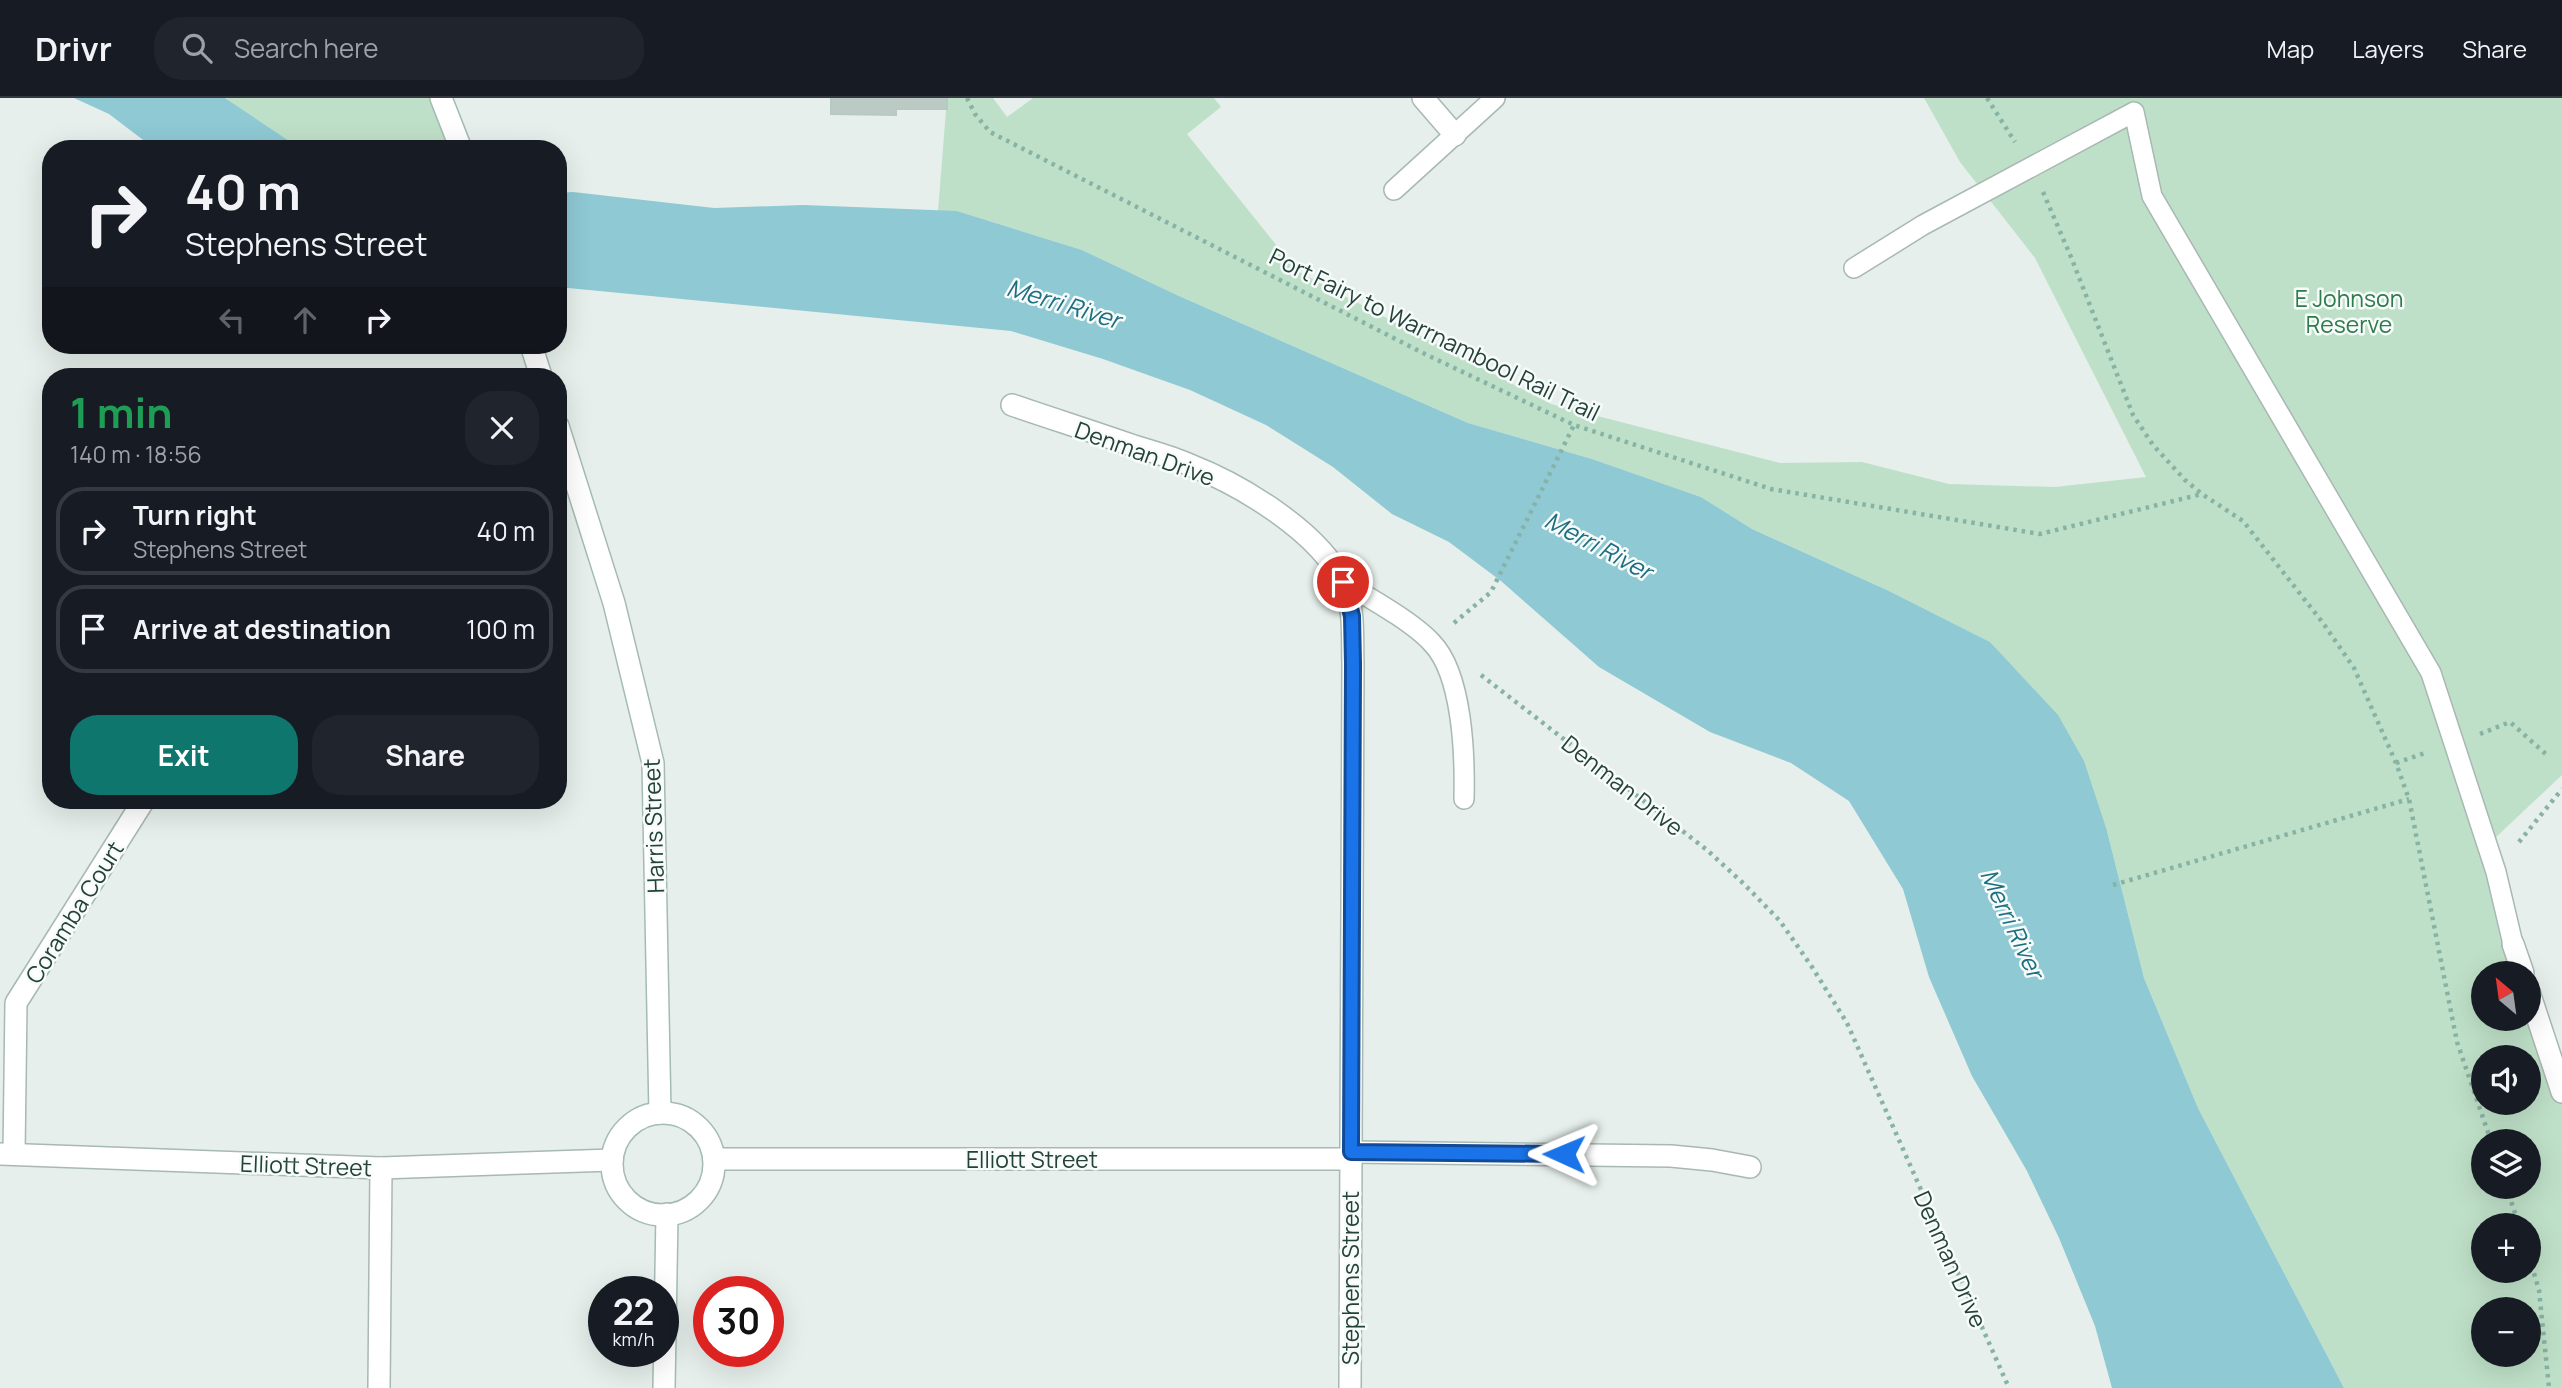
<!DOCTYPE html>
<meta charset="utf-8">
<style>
:root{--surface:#171b24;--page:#20242c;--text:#f1f3f6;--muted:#9ea1a6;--line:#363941;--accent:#0f766e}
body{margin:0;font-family:Manrope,sans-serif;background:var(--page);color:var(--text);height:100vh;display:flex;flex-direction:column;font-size:26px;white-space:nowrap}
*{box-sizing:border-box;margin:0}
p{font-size:23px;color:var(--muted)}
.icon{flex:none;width:38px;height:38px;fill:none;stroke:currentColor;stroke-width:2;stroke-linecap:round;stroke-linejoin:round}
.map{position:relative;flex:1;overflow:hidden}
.side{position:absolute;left:42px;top:270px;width:525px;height:441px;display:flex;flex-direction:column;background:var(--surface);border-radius:28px;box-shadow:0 7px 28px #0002}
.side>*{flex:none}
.hud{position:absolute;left:42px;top:42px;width:525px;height:214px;border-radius:28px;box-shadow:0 7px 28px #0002;background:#171b24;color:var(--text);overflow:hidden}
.needle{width:46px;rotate:331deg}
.controls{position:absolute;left:2471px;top:863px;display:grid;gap:14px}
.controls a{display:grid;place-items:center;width:70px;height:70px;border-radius:50%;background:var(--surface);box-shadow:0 7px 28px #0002;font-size:35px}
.speed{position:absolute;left:588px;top:1178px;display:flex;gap:14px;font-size:35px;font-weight:700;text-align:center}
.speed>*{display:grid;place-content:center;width:91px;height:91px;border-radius:50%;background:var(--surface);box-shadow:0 7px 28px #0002;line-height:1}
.speed small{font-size:18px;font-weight:400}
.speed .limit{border:10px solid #d22;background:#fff;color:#111}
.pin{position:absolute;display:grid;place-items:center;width:60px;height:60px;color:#fff;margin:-30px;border:4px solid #fff;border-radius:50%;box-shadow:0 2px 7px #0007}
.me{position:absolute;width:77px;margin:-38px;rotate:271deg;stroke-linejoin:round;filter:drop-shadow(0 0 5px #0008)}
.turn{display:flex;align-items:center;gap:24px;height:147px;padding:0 28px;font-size:32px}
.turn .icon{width:91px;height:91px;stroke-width:2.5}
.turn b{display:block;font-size:49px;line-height:60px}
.lanes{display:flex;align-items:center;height:66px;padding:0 28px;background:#0003;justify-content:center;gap:35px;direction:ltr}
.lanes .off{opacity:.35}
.round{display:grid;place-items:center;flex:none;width:74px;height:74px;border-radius:28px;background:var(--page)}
.headline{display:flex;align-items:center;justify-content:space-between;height:119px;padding:0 28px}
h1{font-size:42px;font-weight:700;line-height:52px;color:#1e9e55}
.cta{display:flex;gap:14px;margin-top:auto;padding:14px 28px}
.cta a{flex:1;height:80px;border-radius:28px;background:var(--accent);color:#fff;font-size:28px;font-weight:700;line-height:80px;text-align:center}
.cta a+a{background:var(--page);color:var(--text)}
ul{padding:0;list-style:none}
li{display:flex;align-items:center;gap:21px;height:88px;margin:0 14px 10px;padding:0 14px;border:4px solid var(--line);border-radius:28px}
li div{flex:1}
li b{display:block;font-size:26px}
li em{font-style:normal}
header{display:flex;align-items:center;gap:42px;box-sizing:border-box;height:98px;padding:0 35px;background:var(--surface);border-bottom:2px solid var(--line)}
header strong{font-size:33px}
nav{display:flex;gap:38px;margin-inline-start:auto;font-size:24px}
.search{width:490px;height:63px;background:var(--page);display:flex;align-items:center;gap:18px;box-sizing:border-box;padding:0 24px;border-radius:28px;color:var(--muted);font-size:26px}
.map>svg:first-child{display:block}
.green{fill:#bfe0c8;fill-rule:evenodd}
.water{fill:#8ec9d4}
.building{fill:#bbcac4;stroke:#b8c9c2;stroke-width:2}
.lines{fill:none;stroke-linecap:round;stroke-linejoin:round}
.lane-casing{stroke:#a8b8b2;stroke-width:22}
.street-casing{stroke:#a8b8b2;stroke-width:24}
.secondary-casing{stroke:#a4bbb3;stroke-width:24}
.path{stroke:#86b3a5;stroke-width:4.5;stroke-dasharray:3.5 5;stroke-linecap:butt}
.lane{stroke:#fff;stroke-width:19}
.street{stroke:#fff;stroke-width:21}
.secondary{stroke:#fff;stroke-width:21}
.route-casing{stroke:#114b97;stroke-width:18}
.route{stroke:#1a73e8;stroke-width:12}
.labels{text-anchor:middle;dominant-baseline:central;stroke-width:5;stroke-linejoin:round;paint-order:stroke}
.park-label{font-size:23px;fill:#2d7a4b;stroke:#f7fbf9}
.street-label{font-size:23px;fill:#24423a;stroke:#f7fbf9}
.water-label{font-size:24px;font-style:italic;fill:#1c6f80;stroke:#f7fbf9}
</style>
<header>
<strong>Drivr</strong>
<div class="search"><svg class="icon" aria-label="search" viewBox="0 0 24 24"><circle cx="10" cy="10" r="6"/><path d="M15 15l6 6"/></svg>Search here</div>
<nav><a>Map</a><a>Layers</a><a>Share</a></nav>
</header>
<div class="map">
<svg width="2562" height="1290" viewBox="0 0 2562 1290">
<rect width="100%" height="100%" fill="#e6efeb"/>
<g class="green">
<path d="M225,0h216l20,51h-162z"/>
<path d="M947,0h46l14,19 26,-19h181l7,9 -34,27 110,137 254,133 229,59 82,-1 87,22 106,3 91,-10 -111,-219 -75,-96 -36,-64h638v677l-68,64 29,134h-40v45h46l33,74v296h-218l-146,-280 -54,-130 -37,-147 -84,-152 -33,-37 -101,-51 -137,-62 -51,-32 -109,-38 -124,-36 -289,-127 -97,-46 -125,-39h-19zM2483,959h46v45h-46zM2483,1043h46v45h-46zM2483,1127h46v45h-46zM2483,1211h46v45h-46z"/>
</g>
<g class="water">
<path d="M74,0h151l76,51h-146l-46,-35z"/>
<path d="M573,94l141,16 89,-3 154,6 125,39 97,46 289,127 124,36 109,38 51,32 137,62 101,51 68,73 26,46 23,70 37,147 54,130 146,280h-232l-17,-62 -36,-88 -32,-67 -55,-95 -43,-99 -26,-88 -54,-88 -58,-38 -81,-31 -111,-65 -98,-86 -52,-39 -57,-28 -59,-47 -67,-42 -76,-35 -87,-31 -92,-28 -453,-44v-94z"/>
</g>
<path class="building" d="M831,0h116v11h-51v6l-65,-1z"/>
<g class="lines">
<defs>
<g id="lane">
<path d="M1394,92l101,-92"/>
<path d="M1854,170l69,-43 211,-113 18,84 279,477 65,199 17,72"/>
<path d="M1343,484c25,15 70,40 89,61 31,32 33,114 32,156"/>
</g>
<g id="street">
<path d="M1423,0l32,37"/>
<path d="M1012,307c41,14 82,27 122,41 19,6 38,11 56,19 51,20 132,68 154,120 11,25 8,52 9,79l-3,724"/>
<path d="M2513,846l10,29"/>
<path d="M2529,894l33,100"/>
<path d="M1351,1054l320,4 41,4 38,7"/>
<path d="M0,1056l381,14 231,-8"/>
<path d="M14,1056l2,-151 128,-203"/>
<path d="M714,1061h636"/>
<path d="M379,1290l2,-220"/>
</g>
<g id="secondary">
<path d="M441,0l20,51"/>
<path d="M531,247l10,31"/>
<path d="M558,328l56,177 39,160 7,350"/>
<circle cx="663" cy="1066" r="51"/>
<path d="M664,1290l3,-174"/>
</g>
</defs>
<use href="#lane" class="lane-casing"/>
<use href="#street" class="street-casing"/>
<use href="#secondary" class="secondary-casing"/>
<g class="path">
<path d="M967,0l8,16 15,18 435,222 149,71 197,64 269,45 162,-40"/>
<path d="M1987,0l28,44"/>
<path d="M2043,94l28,65 62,158 20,30 32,35 17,14 41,27 80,102 31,45 42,95 13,36 48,243 34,99"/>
<path d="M1454,525l37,-31 83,-167"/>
<path d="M1481,577l226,175 37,34 36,37 32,46 35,56 162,365"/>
<path d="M2480,636l30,-12 38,34"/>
<path d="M2396,665l29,-10"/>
<path d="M2519,744l43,-53"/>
<path d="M2113,787l296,-86"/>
<path d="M2506,1088l13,39"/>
<path d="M2529,1159l10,33 10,98"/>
</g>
<use href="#lane" class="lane"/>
<use href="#street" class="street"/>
<use href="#secondary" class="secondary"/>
</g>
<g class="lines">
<defs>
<path id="route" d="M1343,484l9,34 1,48 -2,488 213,2"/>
</defs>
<use href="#route" class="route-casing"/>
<use href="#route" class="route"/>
</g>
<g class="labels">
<g class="park-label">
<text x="2349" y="200">E Johnson<tspan x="2349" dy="26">Reserve</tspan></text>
</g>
<g class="street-label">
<text transform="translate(1435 236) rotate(26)">Port Fairy to Warrnambool Rail Trail</text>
<text transform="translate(1145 355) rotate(20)">Denman Drive</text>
<text transform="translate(1623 687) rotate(38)">Denman Drive</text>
<text transform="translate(653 728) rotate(-92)">Harris Street</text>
<text transform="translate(74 814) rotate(-58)">Coramba Court</text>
<text x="1032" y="1061">Elliott Street</text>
<text transform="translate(306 1067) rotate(2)">Elliott Street</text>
<text transform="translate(1951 1161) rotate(66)">Denman Drive</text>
<text transform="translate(1350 1180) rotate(-90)">Stephens Street</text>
</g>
<g class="water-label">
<text transform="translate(1064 205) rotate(17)">Merri River</text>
<text transform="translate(1599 447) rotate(28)">Merri River</text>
<text transform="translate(2013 825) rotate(65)">Merri River</text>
</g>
</g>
</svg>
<div class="controls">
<a><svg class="needle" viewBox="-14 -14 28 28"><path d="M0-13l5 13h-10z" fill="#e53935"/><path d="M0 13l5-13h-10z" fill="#9ea1a6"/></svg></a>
<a><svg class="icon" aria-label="sound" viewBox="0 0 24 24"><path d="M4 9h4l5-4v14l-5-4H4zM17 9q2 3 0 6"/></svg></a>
<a><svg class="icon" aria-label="layers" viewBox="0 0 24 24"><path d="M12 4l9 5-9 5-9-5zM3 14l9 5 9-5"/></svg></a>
<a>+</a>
<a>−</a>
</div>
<div class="speed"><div>22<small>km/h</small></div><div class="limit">30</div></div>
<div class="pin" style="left:1343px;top:484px;background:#d93025"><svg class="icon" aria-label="arrive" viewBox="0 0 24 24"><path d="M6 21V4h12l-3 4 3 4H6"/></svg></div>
<svg class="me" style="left:1564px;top:1056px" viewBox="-20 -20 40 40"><path d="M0-17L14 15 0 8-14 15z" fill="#1a73e8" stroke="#fff" stroke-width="4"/></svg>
<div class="hud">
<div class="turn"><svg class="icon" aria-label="right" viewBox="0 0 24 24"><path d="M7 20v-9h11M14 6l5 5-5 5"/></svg><div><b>40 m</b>Stephens Street</div></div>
<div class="lanes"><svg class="icon off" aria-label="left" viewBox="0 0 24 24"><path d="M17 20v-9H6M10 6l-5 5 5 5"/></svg><svg class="icon off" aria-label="ahead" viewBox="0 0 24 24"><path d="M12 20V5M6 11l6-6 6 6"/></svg><svg class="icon" aria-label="right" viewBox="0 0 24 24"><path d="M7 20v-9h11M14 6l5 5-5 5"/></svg></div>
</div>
<section class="side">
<div class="headline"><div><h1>1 min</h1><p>140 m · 18:56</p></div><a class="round"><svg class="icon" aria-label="close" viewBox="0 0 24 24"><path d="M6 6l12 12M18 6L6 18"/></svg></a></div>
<ul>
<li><svg class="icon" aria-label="right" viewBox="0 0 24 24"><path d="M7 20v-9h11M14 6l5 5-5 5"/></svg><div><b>Turn right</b><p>Stephens Street</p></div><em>40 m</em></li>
<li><svg class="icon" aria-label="arrive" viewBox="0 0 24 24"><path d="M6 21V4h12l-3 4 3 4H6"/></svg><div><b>Arrive at destination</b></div><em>100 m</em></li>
</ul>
<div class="cta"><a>Exit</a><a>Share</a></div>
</section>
</div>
